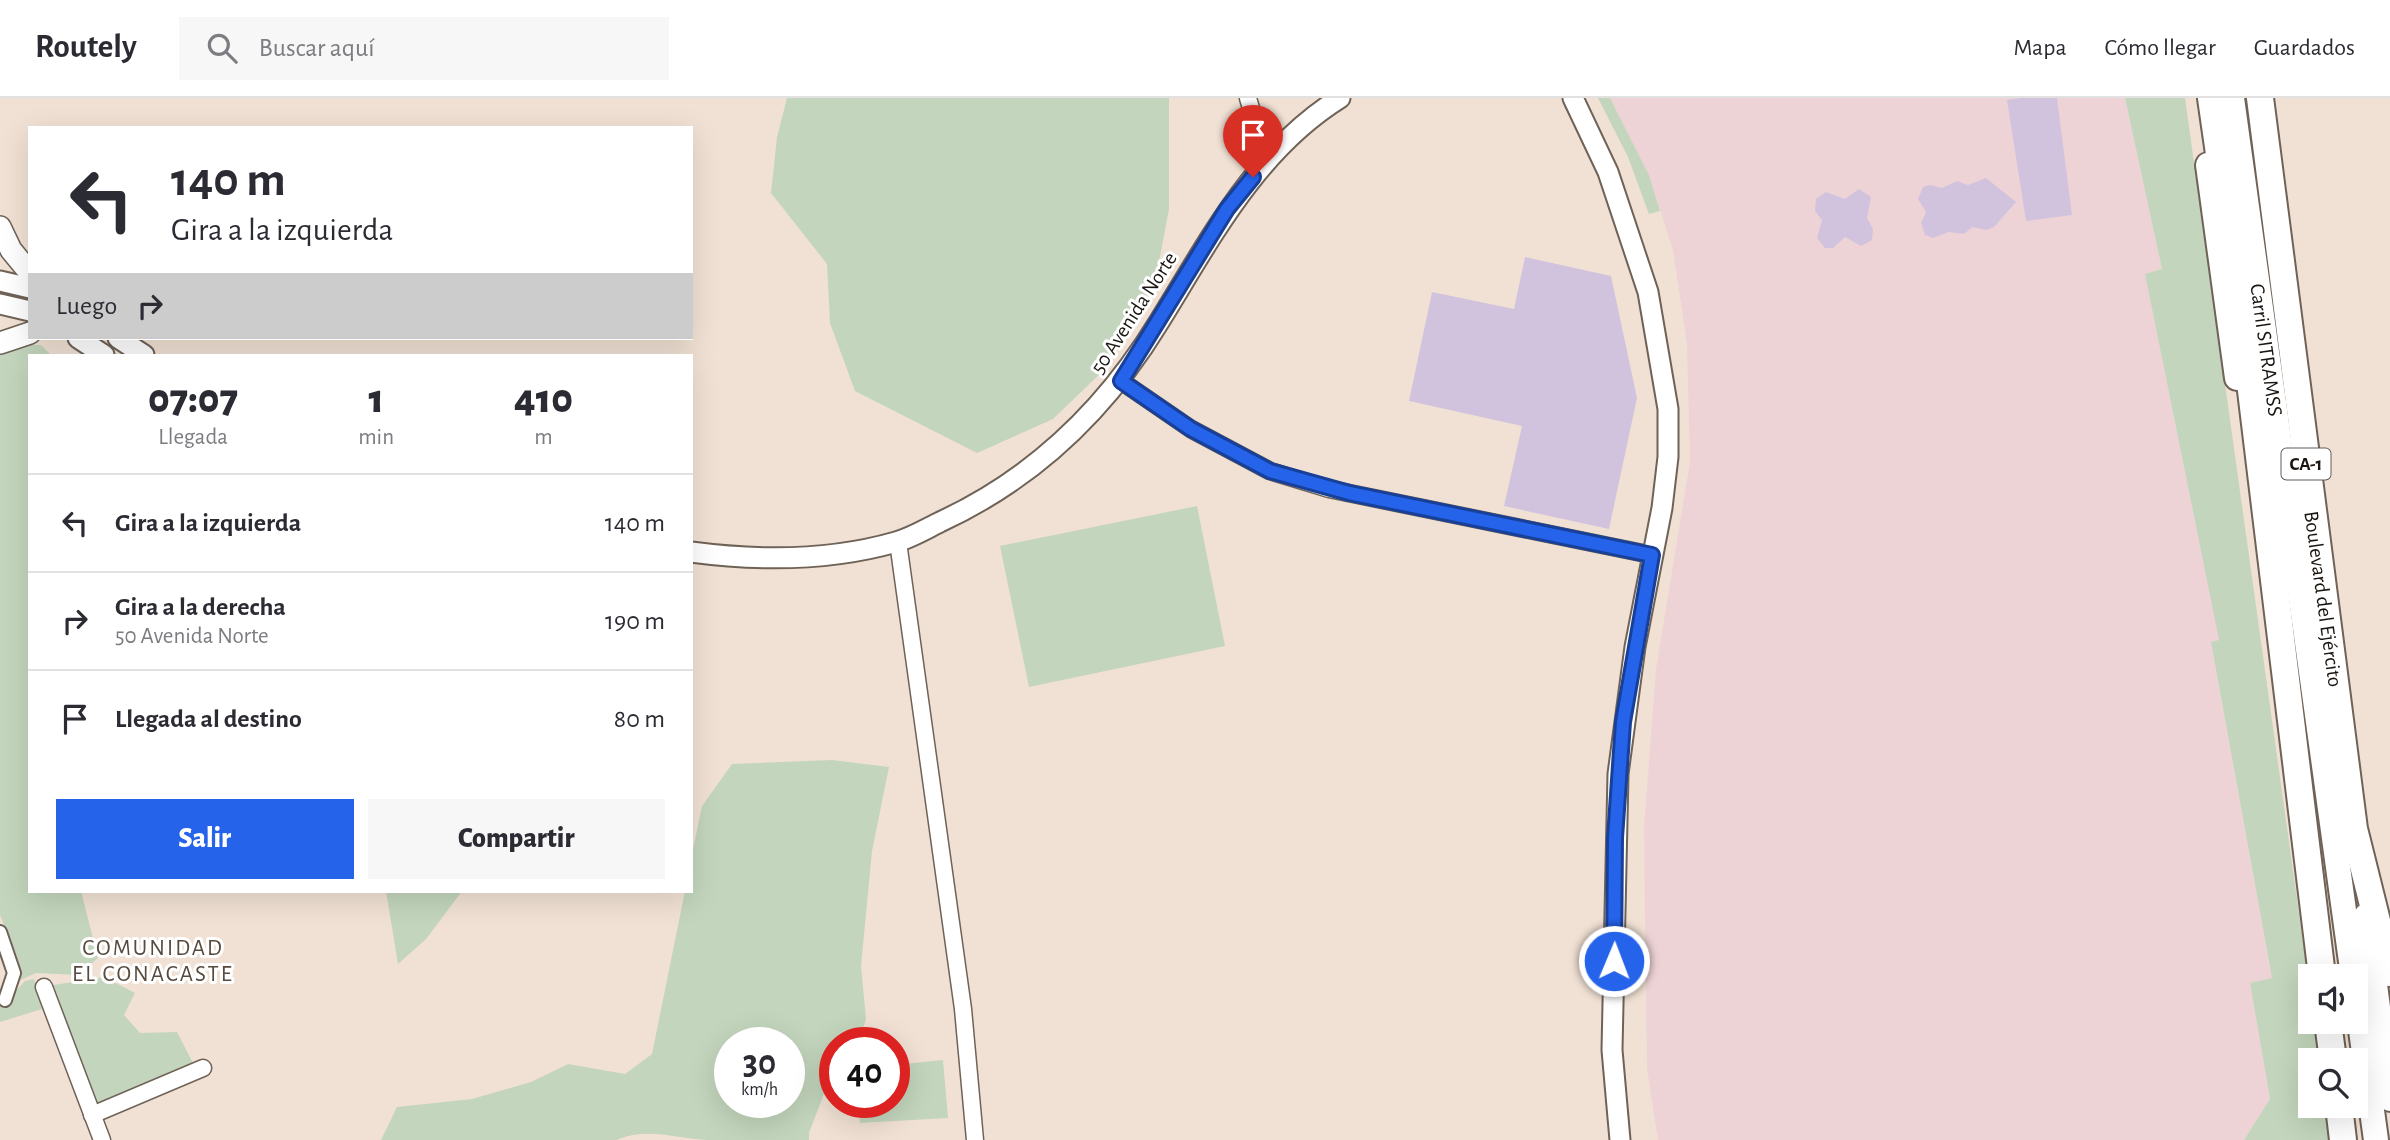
<!DOCTYPE html>
<html lang="es">
<meta charset="utf-8">
<style>
:root{--surface:#fff;--page:#f7f7f7;--text:#2b2b33;--muted:#7c7c81;--line:#e1e1e2;--accent:#2563eb}
body{margin:0;font-family:"Alegreya Sans",sans-serif;background:var(--page);color:var(--text);height:100vh;display:flex;flex-direction:column;font-size:26px;white-space:nowrap}
*{box-sizing:border-box;margin:0}
p{font-size:23px;color:var(--muted)}
.icon{flex:none;width:38px;height:38px;fill:none;stroke:currentColor;stroke-width:2;stroke-linecap:round;stroke-linejoin:round}
.map{position:relative;flex:1;overflow:hidden}
.side{position:absolute;left:28px;top:256px;width:665px;height:539px;display:flex;flex-direction:column;background:var(--surface);border-radius:0px;box-shadow:0 7px 28px #0002}
.side>*{flex:none}
.hud{position:absolute;left:28px;top:28px;width:665px;height:214px;border-radius:0px;box-shadow:0 7px 28px #0002;background:#fff;color:var(--text);overflow:hidden}
.fabs{position:absolute;left:2298px;top:866px;display:grid;gap:14px}
.fabs a{display:grid;place-items:center;width:70px;height:70px;border-radius:0px;background:var(--surface);box-shadow:0 7px 28px #0002;font-size:35px}
.speed{position:absolute;left:714px;top:929px;display:flex;gap:14px;font-size:35px;font-weight:700;text-align:center}
.speed>*{display:grid;place-content:center;width:91px;height:91px;border-radius:50%;background:var(--surface);box-shadow:0 7px 28px #0002;line-height:1}
.speed small{font-size:18px;font-weight:400}
.speed .limit{border:10px solid #d22;background:#fff;color:#111}
.pin{position:absolute;display:grid;place-items:center;width:60px;height:60px;color:#fff;margin:-72px -30px;border-radius:50% 50% 50% 0;rotate:-45deg;box-shadow:0 0 7px #0007}
.pin .icon{rotate:45deg}
.me{position:absolute;width:77px;margin:-38px;rotate:1deg;stroke-linejoin:round;filter:drop-shadow(0 0 5px #0008)}
.turn{display:flex;align-items:center;gap:24px;height:147px;padding:0 28px;font-size:32px}
.turn .icon{width:91px;height:91px;stroke-width:2.5}
.turn b{display:block;font-size:49px;line-height:60px}
.then{display:flex;align-items:center;height:66px;padding:0 28px;background:#0003;gap:14px;font-size:26px}
.eta{display:flex;justify-content:space-evenly;align-items:center;height:119px;text-align:center}
.eta b{font-size:42px;font-weight:800;line-height:49px}
.button{display:flex;gap:14px;margin-top:auto;padding:14px 28px}
.button a{flex:1;height:80px;border-radius:0px;background:var(--accent);color:#fff;font-size:28px;font-weight:800;line-height:80px;text-align:center}
.button a+a{background:var(--page);color:var(--text)}
ul{padding:0;list-style:none}
li{display:flex;align-items:center;gap:21px;height:98px;padding:0 28px;border-top:2px solid var(--line)}
li div{flex:1}
li b{display:block;font-size:26px}
li em{font-style:normal}
header{display:flex;align-items:center;gap:42px;box-sizing:border-box;height:98px;padding:0 35px;background:var(--surface);border-bottom:2px solid var(--line)}
header strong{font-size:33px}
nav{display:flex;gap:38px;margin-inline-start:auto;font-size:24px}
.search{width:490px;height:63px;background:var(--page);display:flex;align-items:center;gap:18px;box-sizing:border-box;padding:0 24px;border-radius:0px;color:var(--muted);font-size:26px}
.map>svg:first-child{display:block}
.industrial{fill:#eed3d6}
.green{fill:#c3d5bc;fill-rule:evenodd}
.building{fill:#d1c3de}
.lines{fill:none;stroke-linecap:round;stroke-linejoin:round}
.pedestrian-casing{stroke:#6f6256;stroke-width:16}
.minor-casing{stroke:#6f6256;stroke-width:19}
.tertiary-casing{stroke:#6f6256;stroke-width:23}
.secondary-casing{stroke:#6f6256;stroke-width:24}
.primary-casing{stroke:#6f6256;stroke-width:28}
.trunk-casing{stroke:#6f6256;stroke-width:30}
.pedestrian{stroke:#fff;stroke-width:12}
.minor{stroke:#fff;stroke-width:16}
.tertiary{stroke:#fff;stroke-width:19}
.secondary{stroke:#fff;stroke-width:21}
.primary{stroke:#fff;stroke-width:24}
.trunk{stroke:#fff;stroke-width:26}
.route-casing{stroke:#184099;stroke-width:18}
.route{stroke:#2563eb;stroke-width:12}
.labels{text-anchor:middle;dominant-baseline:central;stroke-width:6;stroke-linejoin:round;paint-order:stroke}
.shield{fill:#fff;stroke:#5f5c58;stroke-width:2}
.shield-label{font-size:19px;font-weight:bold;fill:#1b1611}
.street-label{font-size:21px;fill:#1b1611;stroke:#fff}
.neighbourhood-label{font-size:23px;letter-spacing:2px;fill:#574a3f;stroke:#fff}
</style>
<header>
<strong>Routely</strong>
<div class="search"><svg class="icon" aria-label="search" viewBox="0 0 24 24"><circle cx="10" cy="10" r="6"/><path d="M15 15l6 6"/></svg>Buscar aquí</div>
<nav><a>Mapa</a><a>Cómo llegar</a><a>Guardados</a></nav>
</header>
<div class="map">
<svg width="2390" height="1042" viewBox="0 0 2390 1042">
<rect width="100%" height="100%" fill="#f1e1d4"/>
<path class="industrial" d="M1610,0h515l37,171 -17,5 74,366 -8,3 61,336 -22,4 20,117 -26,40h-586l-11,-71 -3,-242 12,-158 34,-207 -3,-118 -14,-94 -24,-75z"/>
<g class="green">
<path d="M787,0h382v111l-13,69 -48,88 -55,53 -76,34 -122,-62 -25,-68 -3,-59 -56,-71 6,-56z"/>
<path d="M1598,0h12l39,77 11,36 -11,3 -21,-57z"/>
<path d="M2125,0h60l125,894v30h4l6,38h-10v46h17l5,34h-88l26,-41 -20,-116 22,-5 -61,-336 8,-2 -74,-366 17,-5z"/>
<path d="M23,247h18l10,10h-21v536h51l17,67 -21,17 -41,-2 -20,9 1,-25 -17,-42v-568z"/>
<path d="M1197,408l28,140 -196,41 -29,-141z"/>
<path d="M832,662l57,7 -17,84 -11,115 5,53 -8,24h-23v32l-7,8 -19,50v7c-34,0 -69,0 -103,0 -32,-2 -58,-13 -90,0h-235l16,-33 75,-8 59,-17 37,-18 57,10 27,-20 33,-163h6v-32l11,-53 30,-42zM730,945h59v59h-59z"/>
<path d="M386,793h76l-36,48 -28,25z"/>
<path d="M104,879l31,16 -11,22 16,18 37,-1 17,33 -95,39 -4,-1 -48,-117z"/>
<path d="M34,881l8,30 -42,13v-14l25,-27z"/>
<path d="M943,962l5,58 -88,5 -2,-20 36,-1v-37z"/>
</g>
<g class="building">
<path d="M2021,0h36l15,117 -46,6 -19,-121z"/>
<path d="M1986,80l30,24 -22,25 -8,3 -14,-3 -8,7 -15,-2 -16,6 -8,-3 -4,-12 5,-11 -8,-13 5,-12 7,-2 12,3 15,-7 11,4z"/>
<path d="M1859,91l12,8 -4,21 6,11 -1,11 -11,6 -16,-9 -12,11h-8l-8,-10 5,-18 -7,-9 1,-12 10,-7 19,7z"/>
<path d="M1525,159l86,19 26,122 -28,131 -105,-23 18,-80 -113,-25 23,-109 82,17z"/>
</g>
<g class="lines">
<defs>
<path id="pedestrian" d="M0,834l14,41 -9,27"/>
<g id="minor">
<path d="M1248,0l18,62"/>
<path d="M1121,283l70,48 79,42 59,18 323,66"/>
<path d="M898,444l65,467 12,131"/>
<path d="M44,889l58,153"/>
<path d="M92,1017l111,-47"/>
</g>
<g id="tertiary">
<path d="M1573,0l35,74 40,120 20,117v48l-6,51 -27,139 -17,127 -6,276 8,90"/>
<path d="M0,183l30,7"/>
<path d="M0,206l30,7"/>
<path d="M78,240l26,17"/>
<path d="M118,240l26,17"/>
<path d="M691,454c68,9 139,9 205,-10 15,-4 30,-13 44,-20 93,-43 166,-113 219,-200 51,-82 96,-171 181,-224"/>
</g>
<g id="secondary">
<path d="M0,129l11,23 19,23"/>
<path d="M0,245l30,-10"/>
</g>
<g id="primary">
<path d="M2232,0l121,878"/>
<path d="M2208,67l29,213"/>
<path d="M2366,818l24,183"/>
<path d="M2356,896l20,146"/>
</g>
<g id="trunk">
<path d="M2211,0l29,202 82,676"/>
<path d="M2260,0l94,731 36,144"/>
<path d="M2328,924l5,38"/>
<path d="M2339,1008l4,34"/>
</g>
</defs>
<use href="#pedestrian" class="pedestrian-casing"/>
<use href="#minor" class="minor-casing"/>
<use href="#tertiary" class="tertiary-casing"/>
<use href="#secondary" class="secondary-casing"/>
<use href="#primary" class="primary-casing"/>
<use href="#trunk" class="trunk-casing"/>
<use href="#pedestrian" class="pedestrian"/>
<use href="#minor" class="minor"/>
<use href="#tertiary" class="tertiary"/>
<use href="#secondary" class="secondary"/>
<use href="#primary" class="primary"/>
<use href="#trunk" class="trunk"/>
</g>
<g class="lines">
<defs>
<path id="route" d="M1253,79l-26,32 -106,172 70,48 79,42 79,22 303,62 -29,167 -8,116 -1,123"/>
</defs>
<use href="#route" class="route-casing"/>
<use href="#route" class="route"/>
</g>
<g class="labels">
<rect class="shield" x="2281.5" y="350.5" width="49" height="31" rx="5"/>
<g class="shield-label">
<text x="2306" y="366">CA-1</text>
</g>
<g class="street-label">
<text transform="translate(1134 215) rotate(-57)">50 Avenida Norte</text>
<text transform="translate(2266 252) rotate(82)">Carril SITRAMSS</text>
<text transform="translate(2323 501) rotate(82)">Boulevard del Ejército</text>
</g>
<g class="neighbourhood-label">
<text x="153" y="850">COMUNIDAD<tspan x="153" dy="26">EL CONACASTE</tspan></text>
</g>
</g>
</svg>
<div class="fabs">
<a><svg class="icon" aria-label="sound" viewBox="0 0 24 24"><path d="M4 9h4l5-4v14l-5-4H4zM17 9q2 3 0 6"/></svg></a>
<a><svg class="icon" aria-label="search" viewBox="0 0 24 24"><circle cx="10" cy="10" r="6"/><path d="M15 15l6 6"/></svg></a>
</div>
<div class="speed"><div>30<small>km/h</small></div><div class="limit">40</div></div>
<div class="pin" style="left:1253px;top:79px;background:#d93025"><svg class="icon" aria-label="arrive" viewBox="0 0 24 24"><path d="M6 21V4h12l-3 4 3 4H6"/></svg></div>
<svg class="me" style="left:1614px;top:863px" viewBox="-20 -20 40 40"><circle r="17" fill="#2563eb" stroke="#fff" stroke-width="3"/><path d="M0-11L8 9 0 5-8 9z" fill="#fff"/></svg>
<div class="hud">
<div class="turn"><svg class="icon" aria-label="left" viewBox="0 0 24 24"><path d="M17 20v-9H6M10 6l-5 5 5 5"/></svg><div><b>140 m</b>Gira a la izquierda</div></div>
<div class="then">Luego<svg class="icon" aria-label="right" viewBox="0 0 24 24"><path d="M7 20v-9h11M14 6l5 5-5 5"/></svg></div>
</div>
<section class="side">
<div class="eta">
<div><b>07:07</b><p>Llegada</p></div>
<div><b>1</b><p>min</p></div>
<div><b>410</b><p>m</p></div>
</div>
<ul>
<li><svg class="icon" aria-label="left" viewBox="0 0 24 24"><path d="M17 20v-9H6M10 6l-5 5 5 5"/></svg><div><b>Gira a la izquierda</b></div><em>140 m</em></li>
<li><svg class="icon" aria-label="right" viewBox="0 0 24 24"><path d="M7 20v-9h11M14 6l5 5-5 5"/></svg><div><b>Gira a la derecha</b><p>50 Avenida Norte</p></div><em>190 m</em></li>
<li><svg class="icon" aria-label="arrive" viewBox="0 0 24 24"><path d="M6 21V4h12l-3 4 3 4H6"/></svg><div><b>Llegada al destino</b></div><em>80 m</em></li>
</ul>
<div class="button"><a>Salir</a><a>Compartir</a></div>
</section>
</div>
